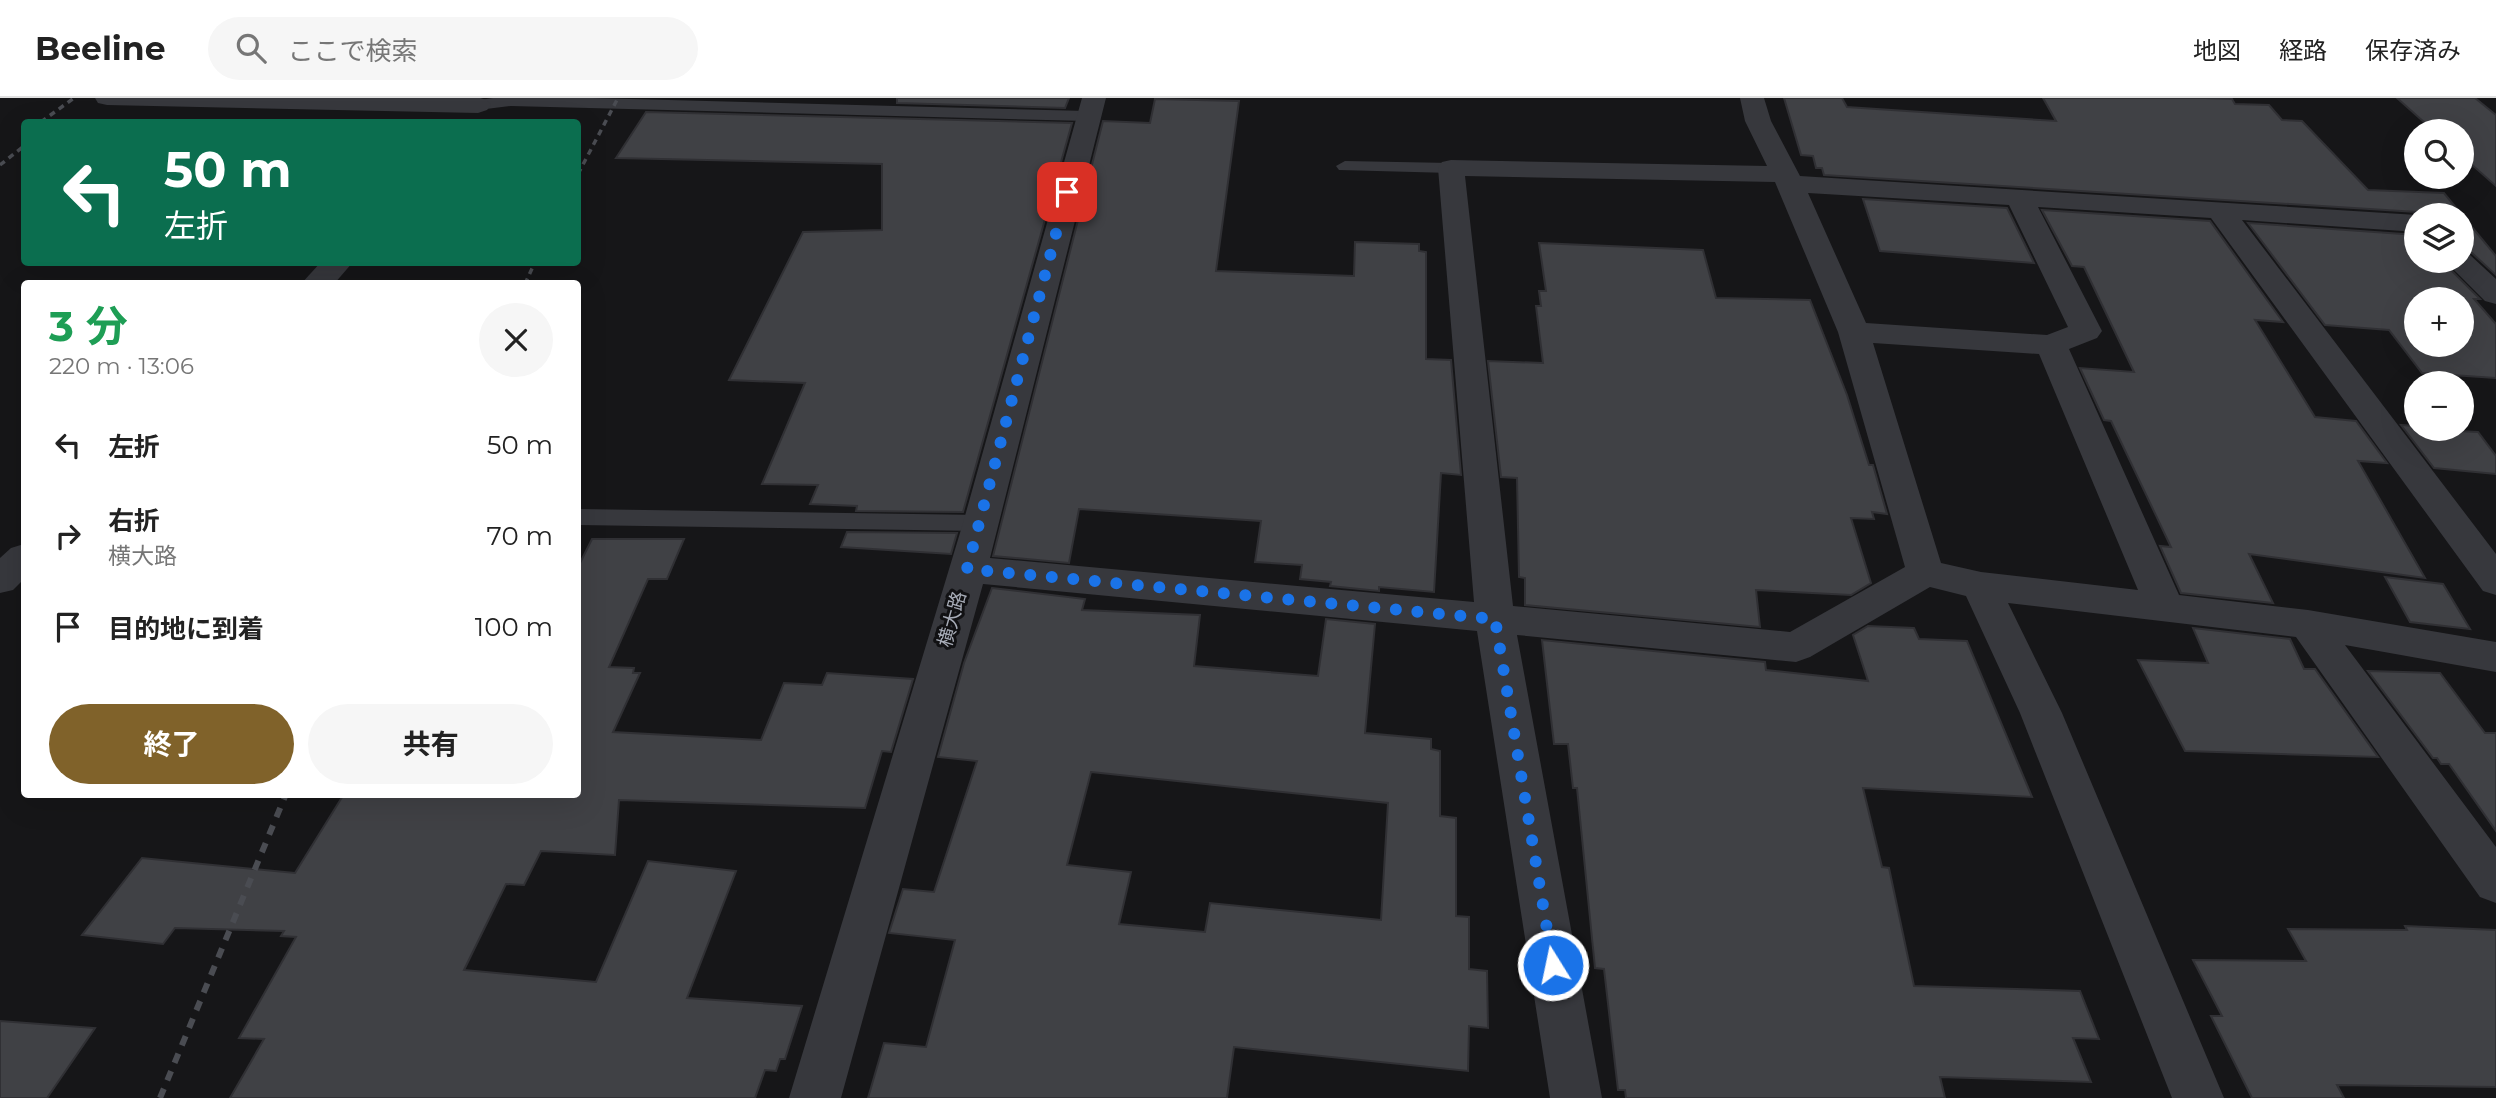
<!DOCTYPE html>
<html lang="ja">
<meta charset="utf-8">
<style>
:root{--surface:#fff;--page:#f6f6f6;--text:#222;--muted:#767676;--line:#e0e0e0;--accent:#80622a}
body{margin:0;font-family:Montserrat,"Noto Sans JP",sans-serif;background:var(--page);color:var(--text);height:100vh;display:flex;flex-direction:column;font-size:26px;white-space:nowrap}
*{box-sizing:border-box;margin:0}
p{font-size:23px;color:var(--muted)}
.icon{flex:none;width:38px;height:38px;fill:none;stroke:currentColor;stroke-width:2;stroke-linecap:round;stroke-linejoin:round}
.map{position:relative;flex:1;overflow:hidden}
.drawer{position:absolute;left:21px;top:182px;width:560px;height:518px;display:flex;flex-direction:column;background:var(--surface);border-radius:7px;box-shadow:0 7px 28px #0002}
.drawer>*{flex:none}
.banner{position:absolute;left:21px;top:21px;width:560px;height:147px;border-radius:7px;box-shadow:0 7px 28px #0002;background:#0b6e4f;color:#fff;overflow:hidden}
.buttons{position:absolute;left:2404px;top:21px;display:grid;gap:14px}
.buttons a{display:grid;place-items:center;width:70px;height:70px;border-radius:50%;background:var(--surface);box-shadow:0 7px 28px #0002;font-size:35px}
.pin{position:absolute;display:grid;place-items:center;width:60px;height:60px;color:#fff;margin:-30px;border-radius:14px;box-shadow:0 4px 10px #0006}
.me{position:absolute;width:77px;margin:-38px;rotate:350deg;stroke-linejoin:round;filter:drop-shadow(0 0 5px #0008)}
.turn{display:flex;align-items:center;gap:24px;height:147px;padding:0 28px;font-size:32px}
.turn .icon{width:91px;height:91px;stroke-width:2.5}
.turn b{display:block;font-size:49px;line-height:60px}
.round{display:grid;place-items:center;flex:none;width:74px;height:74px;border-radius:37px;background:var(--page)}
.headline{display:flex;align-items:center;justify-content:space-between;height:119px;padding:0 28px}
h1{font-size:42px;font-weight:700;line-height:52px;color:#1e9e55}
.action{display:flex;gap:14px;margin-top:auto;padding:14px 28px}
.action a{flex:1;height:80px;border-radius:42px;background:var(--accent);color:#fff;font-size:28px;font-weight:700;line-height:80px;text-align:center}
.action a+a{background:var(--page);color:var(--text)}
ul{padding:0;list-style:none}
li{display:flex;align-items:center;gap:21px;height:91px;padding:0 28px}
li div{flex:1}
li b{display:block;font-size:26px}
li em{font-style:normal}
header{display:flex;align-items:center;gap:42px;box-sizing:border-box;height:98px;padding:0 35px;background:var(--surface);border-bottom:2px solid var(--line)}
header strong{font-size:33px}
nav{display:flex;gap:38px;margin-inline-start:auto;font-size:24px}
.search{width:490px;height:63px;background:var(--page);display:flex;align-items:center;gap:18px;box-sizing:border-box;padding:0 24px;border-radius:38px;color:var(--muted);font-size:26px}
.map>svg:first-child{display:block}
.building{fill:#404145;stroke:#303034;stroke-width:2;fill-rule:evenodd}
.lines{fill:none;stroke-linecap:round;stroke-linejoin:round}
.service{fill:#37383d;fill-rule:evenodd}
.minor{fill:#37383d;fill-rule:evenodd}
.rail-far1{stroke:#4a4c52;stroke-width:3.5;stroke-dasharray:6 5;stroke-linecap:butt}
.rail{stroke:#4a4c52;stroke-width:6;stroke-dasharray:10 9;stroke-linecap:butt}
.route{stroke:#1a73e8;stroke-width:12;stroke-dasharray:0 21.6}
.labels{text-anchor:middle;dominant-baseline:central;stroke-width:6;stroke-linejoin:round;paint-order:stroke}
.street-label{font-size:19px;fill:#a8adb8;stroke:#111113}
</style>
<header>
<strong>Beeline</strong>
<div class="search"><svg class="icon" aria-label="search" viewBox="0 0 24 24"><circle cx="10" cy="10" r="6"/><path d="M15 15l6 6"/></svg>ここで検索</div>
<nav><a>地図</a><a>経路</a><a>保存済み</a></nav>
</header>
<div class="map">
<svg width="2496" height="1000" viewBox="0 0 2496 1000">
<rect width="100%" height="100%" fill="#161618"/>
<g class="building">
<path d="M897,0h172l-4,10 -168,-5z"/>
<path d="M1784,0h58l5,9 209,14 -13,-23h162l27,1 3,5 34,1 13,15 20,1 66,69 76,3 18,22h-42l-3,-3 -593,-37 -2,-7h-6l-3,-12 -12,-1z"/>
<path d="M2397,0h78l21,17v71l-34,-30v-25h-28z"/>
<path d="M1155,1l84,2 -23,170 138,5 1,-34 64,2v7l7,1v107l25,1 10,115 -20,-2 -7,119 -55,-5v4l-49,-5 1,-4 -31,-3 2,-14 -47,-3 6,-41 -182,-12 -10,54 -76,-7 110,-435 47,2z"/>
<path d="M646,14l426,11 -109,389 -107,-1 1,-5 -47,-2 8,-19 -56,-1 43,-101 -76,-3 74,-148 79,-2v-66l-266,-6z"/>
<path d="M1863,101l144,9 27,55 -154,-12z"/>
<path d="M2042,112l168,11 73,101 -28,-2 60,97 41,4 31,42 -29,-2 67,117 -176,-24 24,49 -92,-10 -21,-47 11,1 -60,-126 -7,-1 -24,-52 54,4 -50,-105 -12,-1z"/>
<path d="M2462,117l34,41v19l-24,-22 -10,-2z"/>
<path d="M2248,125l169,12v26h25l38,38h-6l22,25v54l-74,-5 -33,-43 -64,-5zM2417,201h45v46h-45z"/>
<path d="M1539,145l164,7 13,48 94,2 37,95 22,70h4l14,49 -15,-2 2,7 -23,-1 20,65 -20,12 -95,-5 4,37 -235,-22v-27l-6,-1 -2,-99 -16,-1 -13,-116 55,2 -7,-57h5l-2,-15h7z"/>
<path d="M2401,327l16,1v3l61,3 18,24v18l-62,-6z"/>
<path d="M847,434l110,1 -6,21 -110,-7z"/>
<path d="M592,441h92l-17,40h-19l-39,88 25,1 -1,5h7l-27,59 148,8 23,-57 38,2 5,-12 86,6 -22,73 -9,-1 -17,57 -246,-8 -4,55 -74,-4 -17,34 -18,-1 -42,86 132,12 52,-121 88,10 -49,127 115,8 -17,53h-5l-4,12 -11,-1 -10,28h-525l34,-59 -25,-1 57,-101 -15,-1 3,-5 -109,-3 -12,16 -81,-9 60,-77 153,15 49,-79h234v-227z"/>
<path d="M2385,479l58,7 27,45 -60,-7z"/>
<path d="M992,490l93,11 -3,11 118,5 -6,51 124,10 8,-57 49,5 -10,109 66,6v10l9,2v65l16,2v98l13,1v52l18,2 1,57 -19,-2 -1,45 -234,-24 -7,51h-359l16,-55 42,4 29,-107 -66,-7 14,-44 31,3 43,-131 -39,-4 26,-94zM1091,674l297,31 -7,117 -171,-17 -5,29 -86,-8 12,-52 -64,-7z"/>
<path d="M1868,528l46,2 5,11 48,2 65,156 -169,-9 19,79 7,1 25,118 166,5 19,48 -26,-1 18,44 -151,-5 5,21h-319l-1,-8h-7l-14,-121 -9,-1 -18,-180h-4l-5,-44h-14l-12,-104 223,22 1,8 102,11 -15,-46z"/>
<path d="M2193,530l97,11 14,30h11l63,88 -193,-6 -47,-91 70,3z"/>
<path d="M2368,573l72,2 45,60h11v98l-47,-67h-8l-4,-6h-4z"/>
<path d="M2405,828l91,4v157l-159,-2 7,13h-92l-41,-82h11l-29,-56 113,1 -18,-32 119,1z"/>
<path d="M0,923l95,7 -48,70h-47z"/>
</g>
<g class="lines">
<g class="service">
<path d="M493,0h100l494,13 9,5 -9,5 -576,-15 -33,4 -9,-5 3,-4z"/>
<path d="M1345,63l106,2 9,5 -9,5 -112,-3 -3,-4z"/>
<path d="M578,411l403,6 9,2 3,6 -3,6 -9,2 -403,-6z"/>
</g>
<g class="minor">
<path d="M95,0h385l7,2 4,5 -4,5 -9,3 -371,-8 -9,-2z"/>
<path d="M1082,0h24l-116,460 484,44 -36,-434 4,-6 9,-2 316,6 -22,-45 -5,-23h24l7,23 29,55 617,39v17l-175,-12 254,334v41l-13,-4 -272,-373 -173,-11 64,124 -5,7 -28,11 110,246 129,15 188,32v30l-151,-27 151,202v56l-16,-6 -184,-260 -288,-34 54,110 162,385h-52l-152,-385 -54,-117 -36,-9 -120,70 -14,5 -279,-27 85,463h-52l-73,-467 -494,-47 -142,514h-52l174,-575zM1465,78l310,6 63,150 67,235 -115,65 -277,-26zM1808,95l201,12 59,122 -21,8 -181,-12zM1873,245l166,11 99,236 -157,-18 -40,-9z"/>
<path d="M2462,155l8,2 26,24v25l-11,-3 -40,-40h17z"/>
<path d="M321,164h32l-19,22h-33z"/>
<path d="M24,446v35l-11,11 -13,3v-35l11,-10z"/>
</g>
<g class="rail-far1">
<path d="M41,24l33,-24"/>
<path d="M0,67l24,-19"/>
<path d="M578,76l40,-76"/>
<path d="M525,186l10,-22"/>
</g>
<path class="rail" d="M160,1000l126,-304"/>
</g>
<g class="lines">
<path class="route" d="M1067,94l-100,377 528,50 58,346"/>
</g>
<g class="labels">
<g class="street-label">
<text transform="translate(952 521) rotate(-74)">横大路</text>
</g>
</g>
</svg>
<div class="buttons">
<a><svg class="icon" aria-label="search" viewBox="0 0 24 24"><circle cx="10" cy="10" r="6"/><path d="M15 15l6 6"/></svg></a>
<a><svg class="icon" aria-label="layers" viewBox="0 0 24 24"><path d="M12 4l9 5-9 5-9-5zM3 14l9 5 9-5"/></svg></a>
<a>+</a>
<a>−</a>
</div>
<div class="pin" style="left:1067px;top:94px;background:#d93025"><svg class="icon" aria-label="arrive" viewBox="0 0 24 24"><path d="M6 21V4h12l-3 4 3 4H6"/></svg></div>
<svg class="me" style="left:1553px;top:867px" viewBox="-20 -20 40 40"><circle r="17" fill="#1a73e8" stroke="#fff" stroke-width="3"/><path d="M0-11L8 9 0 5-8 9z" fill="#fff"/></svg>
<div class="banner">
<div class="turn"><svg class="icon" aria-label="left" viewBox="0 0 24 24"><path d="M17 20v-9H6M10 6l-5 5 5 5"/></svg><div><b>50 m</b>左折</div></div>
</div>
<section class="drawer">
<div class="headline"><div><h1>3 分</h1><p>220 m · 13:06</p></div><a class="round"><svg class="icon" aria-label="close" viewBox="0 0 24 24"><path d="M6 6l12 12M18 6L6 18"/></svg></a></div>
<ul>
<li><svg class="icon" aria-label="left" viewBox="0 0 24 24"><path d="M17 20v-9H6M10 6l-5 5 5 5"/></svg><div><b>左折</b></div><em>50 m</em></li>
<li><svg class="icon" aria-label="right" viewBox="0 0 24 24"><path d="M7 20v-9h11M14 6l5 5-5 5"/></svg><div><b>右折</b><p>横大路</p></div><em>70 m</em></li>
<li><svg class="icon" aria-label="arrive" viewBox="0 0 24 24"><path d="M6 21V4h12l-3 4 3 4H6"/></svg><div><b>目的地に到着</b></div><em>100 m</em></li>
</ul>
<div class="action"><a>終了</a><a>共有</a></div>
</section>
</div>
